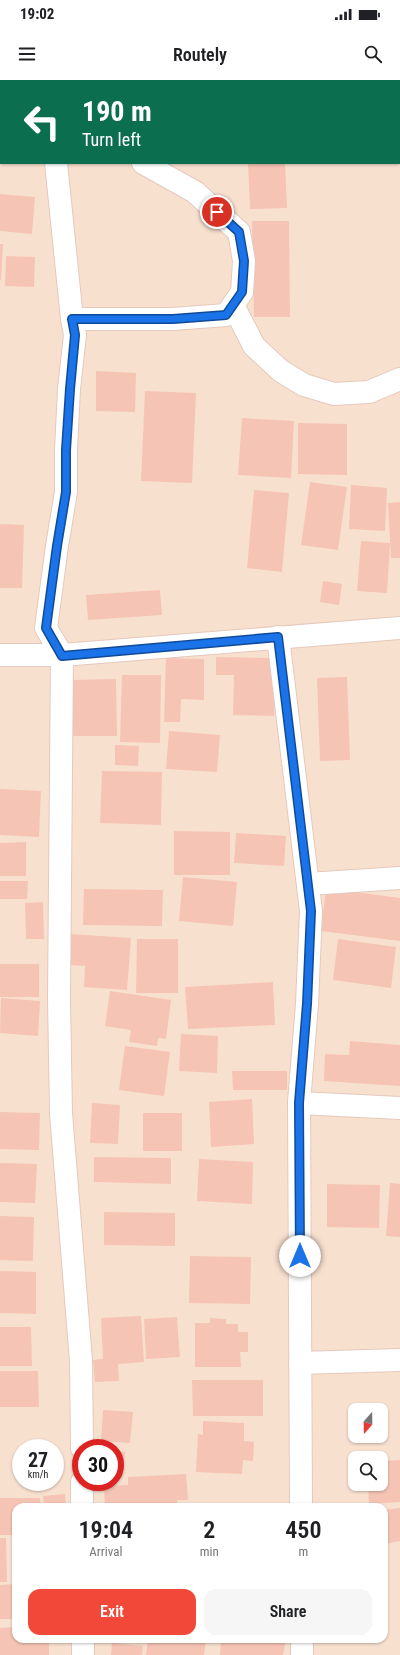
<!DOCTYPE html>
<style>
:root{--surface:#fff;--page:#f6f6f6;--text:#202124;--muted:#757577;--accent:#f1483a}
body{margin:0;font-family:"Roboto Condensed",sans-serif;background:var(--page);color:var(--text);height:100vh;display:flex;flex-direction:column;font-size:15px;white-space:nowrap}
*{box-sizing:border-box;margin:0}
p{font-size:13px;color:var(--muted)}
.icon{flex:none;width:22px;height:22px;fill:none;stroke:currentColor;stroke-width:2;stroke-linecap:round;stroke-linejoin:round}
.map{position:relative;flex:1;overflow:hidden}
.details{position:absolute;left:12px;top:1423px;width:376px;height:140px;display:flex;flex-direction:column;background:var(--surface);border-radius:12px;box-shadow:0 1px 3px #0004}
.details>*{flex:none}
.guide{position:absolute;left:0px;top:0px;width:400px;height:84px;box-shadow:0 1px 3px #0004;background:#0b6e4f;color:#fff;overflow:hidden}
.needle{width:26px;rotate:200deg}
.buttons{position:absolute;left:348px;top:1323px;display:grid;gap:8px}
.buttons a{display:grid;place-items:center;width:40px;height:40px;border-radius:8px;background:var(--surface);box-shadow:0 1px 3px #0004;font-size:20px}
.speed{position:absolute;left:12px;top:1359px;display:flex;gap:8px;font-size:20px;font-weight:700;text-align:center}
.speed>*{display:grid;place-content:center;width:52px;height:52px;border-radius:50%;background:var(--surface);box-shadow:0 1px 3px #0004;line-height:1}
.speed small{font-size:10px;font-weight:400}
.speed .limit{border:6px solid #d22;background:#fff;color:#111}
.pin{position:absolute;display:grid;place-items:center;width:34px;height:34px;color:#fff;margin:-17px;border:2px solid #fff;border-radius:50%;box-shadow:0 1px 4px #0007}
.me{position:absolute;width:44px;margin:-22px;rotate:0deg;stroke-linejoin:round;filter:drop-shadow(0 0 3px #0008)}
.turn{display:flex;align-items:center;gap:14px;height:84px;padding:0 16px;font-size:18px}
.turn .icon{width:52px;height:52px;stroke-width:2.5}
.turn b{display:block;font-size:28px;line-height:34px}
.eta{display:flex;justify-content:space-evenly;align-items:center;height:68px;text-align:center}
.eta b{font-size:24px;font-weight:600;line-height:28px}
.cta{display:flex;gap:8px;margin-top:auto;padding:8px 16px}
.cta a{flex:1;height:46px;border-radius:12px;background:var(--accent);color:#fff;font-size:16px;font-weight:600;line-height:46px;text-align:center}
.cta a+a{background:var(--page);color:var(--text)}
.status{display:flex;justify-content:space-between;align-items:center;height:28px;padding:0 20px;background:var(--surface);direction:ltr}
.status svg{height:11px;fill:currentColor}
header{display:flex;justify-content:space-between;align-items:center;height:52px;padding:0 16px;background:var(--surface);font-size:18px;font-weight:600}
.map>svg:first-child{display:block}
.residential{fill:#f8e0cf;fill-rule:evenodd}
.building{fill:#f5c4b4}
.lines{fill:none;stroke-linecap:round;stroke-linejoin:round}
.minor-casing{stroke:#e4c9bd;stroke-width:24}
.minor{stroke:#fff;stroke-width:22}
.route-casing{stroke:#114b97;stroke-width:10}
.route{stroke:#1a73e8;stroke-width:7}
</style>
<div class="status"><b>19:02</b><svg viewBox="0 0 49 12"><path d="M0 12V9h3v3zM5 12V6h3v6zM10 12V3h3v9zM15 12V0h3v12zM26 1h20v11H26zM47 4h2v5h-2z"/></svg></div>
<header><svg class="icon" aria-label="menu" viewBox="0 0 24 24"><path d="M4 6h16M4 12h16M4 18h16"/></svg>Routely<svg class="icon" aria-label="search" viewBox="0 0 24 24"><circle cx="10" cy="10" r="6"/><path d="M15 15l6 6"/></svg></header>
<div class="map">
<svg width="400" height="1575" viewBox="0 0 400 1575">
<rect width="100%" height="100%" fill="#feedde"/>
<path class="residential" d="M0,0h400v1575h-400zM1,1h398v82h-398zM355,1330h26v26h-26zM21,1368h34v34h-34zM81,1368h34v34h-34zM355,1378h26v26h-26zM16,1427h368v132h-368z"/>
<g class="building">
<path d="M248,83h37l2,45 -37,1z"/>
<path d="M0,114l35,3 -3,37 -32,-3z"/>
<path d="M252,141h37l1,96h-36z"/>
<path d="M0,164h3l-2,36h-1z"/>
<path d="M6,176l29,1 -1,30 -29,-1z"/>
<path d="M96,291l40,2 -1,39 -39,-1z"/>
<path d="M145,311l51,2 -4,90 -51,-2z"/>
<path d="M242,338l52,3 -3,57 -53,-3z"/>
<path d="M298,343l49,1v51l-49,-1z"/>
<path d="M310,402l37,5 -9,63 -37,-5z"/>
<path d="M351,405l36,3 -2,43 -36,-2z"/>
<path d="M254,410l35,3 -7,79 -35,-4z"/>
<path d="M400,422v56h-9l-3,-55z"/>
<path d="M0,444l24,1 -2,63h-22z"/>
<path d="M361,461l29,2 -3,50 -30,-2z"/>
<path d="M323,501l19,3 -3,21 -19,-3z"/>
<path d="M160,510l2,25 -74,5 -2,-25z"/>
<path d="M216,577l59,1 -1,58 -41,-1 1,-40h-18z"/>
<path d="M166,578l38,1v41l-23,-1 -1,23h-16z"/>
<path d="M122,595h39l-1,68 -40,-1z"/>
<path d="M347,597l3,83 -30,1 -3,-83z"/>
<path d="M116,599l1,57h-45l-1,-56z"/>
<path d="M169,651l51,4 -3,37 -51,-3z"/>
<path d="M115,665l24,1 -1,20 -23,-1z"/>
<path d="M102,691l60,1 -1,53 -61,-2z"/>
<path d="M0,709l41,2 -2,46 -39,-2z"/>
<path d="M174,751l56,1v43h-56z"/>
<path d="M236,753l50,3 -2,30 -50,-3z"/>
<path d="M26,762v34h-26v-33z"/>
<path d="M183,797l54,5 -4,44 -54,-5z"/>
<path d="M0,801h28l-1,18h-27z"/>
<path d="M326,808l74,10v43l-79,-10z"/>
<path d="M84,809l79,1 -1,36 -79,-1z"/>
<path d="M43,822l1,37h-18l-1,-36z"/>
<path d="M70,854l61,4 -4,52 -43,-3 1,-21 -17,-1z"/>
<path d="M137,859h41v54h-42z"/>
<path d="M338,859l58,8 -5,41 -58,-8z"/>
<rect x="0" y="884" width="39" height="33"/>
<path d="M273,902l2,43 -87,4 -3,-42z"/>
<path d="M110,911l61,9 -5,39 -8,-1 -1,8 -28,-4 2,-12 -26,-4z"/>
<path d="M1,918l39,3 -2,35 -38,-3z"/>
<path d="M181,954l37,2 -1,37 -38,-2z"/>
<path d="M350,961l50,4v41l-76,-5 1,-27 24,1z"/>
<path d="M125,966l45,6 -6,44 -45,-6z"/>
<path d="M232,991h55v19h-54z"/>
<path d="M252,1019l2,45 -43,3 -2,-45z"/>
<path d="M92,1023l28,2 -2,39 -28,-1z"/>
<path d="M0,1032l40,1 -1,37 -39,-1z"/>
<rect x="143" y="1033" width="39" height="38"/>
<path d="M94,1077l77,1v26l-77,-2z"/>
<path d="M199,1079l54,3 -1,42 -55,-3z"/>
<path d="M0,1083l37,1 -2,39 -35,-1z"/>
<path d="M390,1103l10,1v53l-14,-1z"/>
<path d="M327,1104l53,1 -1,43 -52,-1z"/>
<path d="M104,1132l71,1v33l-71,-1z"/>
<path d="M0,1136l34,1 -1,44 -33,-1z"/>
<path d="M190,1176l61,1 -1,47 -61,-1z"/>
<path d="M0,1191l36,1v42l-36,-1z"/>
<path d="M141,1236l3,46 -26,2 1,17 -24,1 -2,-22 10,-1 -2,-41z"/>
<path d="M177,1237l3,40 -34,2 -2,-40z"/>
<path d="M210,1238l16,1v5h12v8h10v20h-8l1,15h-46v-44h15z"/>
<path d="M0,1247h31l1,39h-32z"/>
<path d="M0,1291h38l1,36h-39z"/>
<path d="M192,1300h71v36h-70z"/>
<path d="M103,1330l30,2 -3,31 -29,-2z"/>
<path d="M203,1341l41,2v18l10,1 -1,19 -10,-1 -1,14 -46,-2 2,-38 5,1z"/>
<path d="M115,1371l10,1 -3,26 -7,-1z"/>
<path d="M400,1380v42l-31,2 -1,-20h13v-23z"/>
<path d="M186,1394l2,26h-11l1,7h-73l-1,-21 24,-1v-8z"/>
<path d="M65,1414l1,13h-22l-1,-11z"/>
<path d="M0,1418h40l1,9h-25v28h-16z"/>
<path d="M400,1428v33l-16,3v-34z"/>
<path d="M0,1458h6l1,44h-7z"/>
<path d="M16,1504v35h-16v-34z"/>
<path d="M16,1547v12h33v16h-49v-27z"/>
<path d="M148,1559h58l-2,16h-58z"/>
<path d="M221,1559h65l-3,16h-63z"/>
<path d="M112,1563l31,3 -1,9h-31z"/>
</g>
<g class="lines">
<defs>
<g id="minor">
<path d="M54,0l1,1"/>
<path d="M56,83l16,156 3,16 -6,54 -3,61v42l-9,54 -11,82 16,27 -3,344 2,114 20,248 1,87"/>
<path d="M233,225l21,41 27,25 23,14 30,9 35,-2 31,-13"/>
<path d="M72,239h101l53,-4 16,-23 2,-31 -5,-29 -44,-40 -52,-29"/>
<path d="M278,557l33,274 -4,93 -8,99 2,404"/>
<path d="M0,575h62l338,-27"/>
<path d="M308,804l92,-6"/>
<path d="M299,1023l101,5"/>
<path d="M300,1283l100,-3"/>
<path d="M82,1402v25"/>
<path d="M83,1559v16"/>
<path d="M302,1559v16"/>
</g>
</defs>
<use href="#minor" class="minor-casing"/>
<use href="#minor" class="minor"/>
</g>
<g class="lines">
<defs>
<path id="route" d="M217,132l22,20 5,29 -2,31 -16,23 -53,4h-101l3,16 -5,54 -4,61v42l-9,54 -11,82 16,28 216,-19 33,274 -4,93 -8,99 1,153"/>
</defs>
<use href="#route" class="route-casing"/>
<use href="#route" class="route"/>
</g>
</svg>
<div class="buttons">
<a><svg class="needle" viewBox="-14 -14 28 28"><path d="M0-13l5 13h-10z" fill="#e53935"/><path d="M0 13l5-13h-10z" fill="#757577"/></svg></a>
<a><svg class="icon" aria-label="search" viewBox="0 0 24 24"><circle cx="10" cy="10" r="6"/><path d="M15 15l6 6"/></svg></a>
</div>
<div class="speed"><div>27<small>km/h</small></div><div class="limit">30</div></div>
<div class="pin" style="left:217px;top:132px;background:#d93025"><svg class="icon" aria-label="arrive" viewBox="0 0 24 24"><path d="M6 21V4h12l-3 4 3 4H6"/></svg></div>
<svg class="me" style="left:300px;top:1176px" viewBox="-20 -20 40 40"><circle r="19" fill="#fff"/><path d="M0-13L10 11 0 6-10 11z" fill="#1a73e8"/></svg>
<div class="guide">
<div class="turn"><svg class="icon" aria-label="left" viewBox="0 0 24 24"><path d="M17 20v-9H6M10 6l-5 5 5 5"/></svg><div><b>190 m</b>Turn left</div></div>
</div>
<section class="details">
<div class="eta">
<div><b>19:04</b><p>Arrival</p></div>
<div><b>2</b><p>min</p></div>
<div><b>450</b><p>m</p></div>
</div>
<div class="cta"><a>Exit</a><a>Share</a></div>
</section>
</div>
